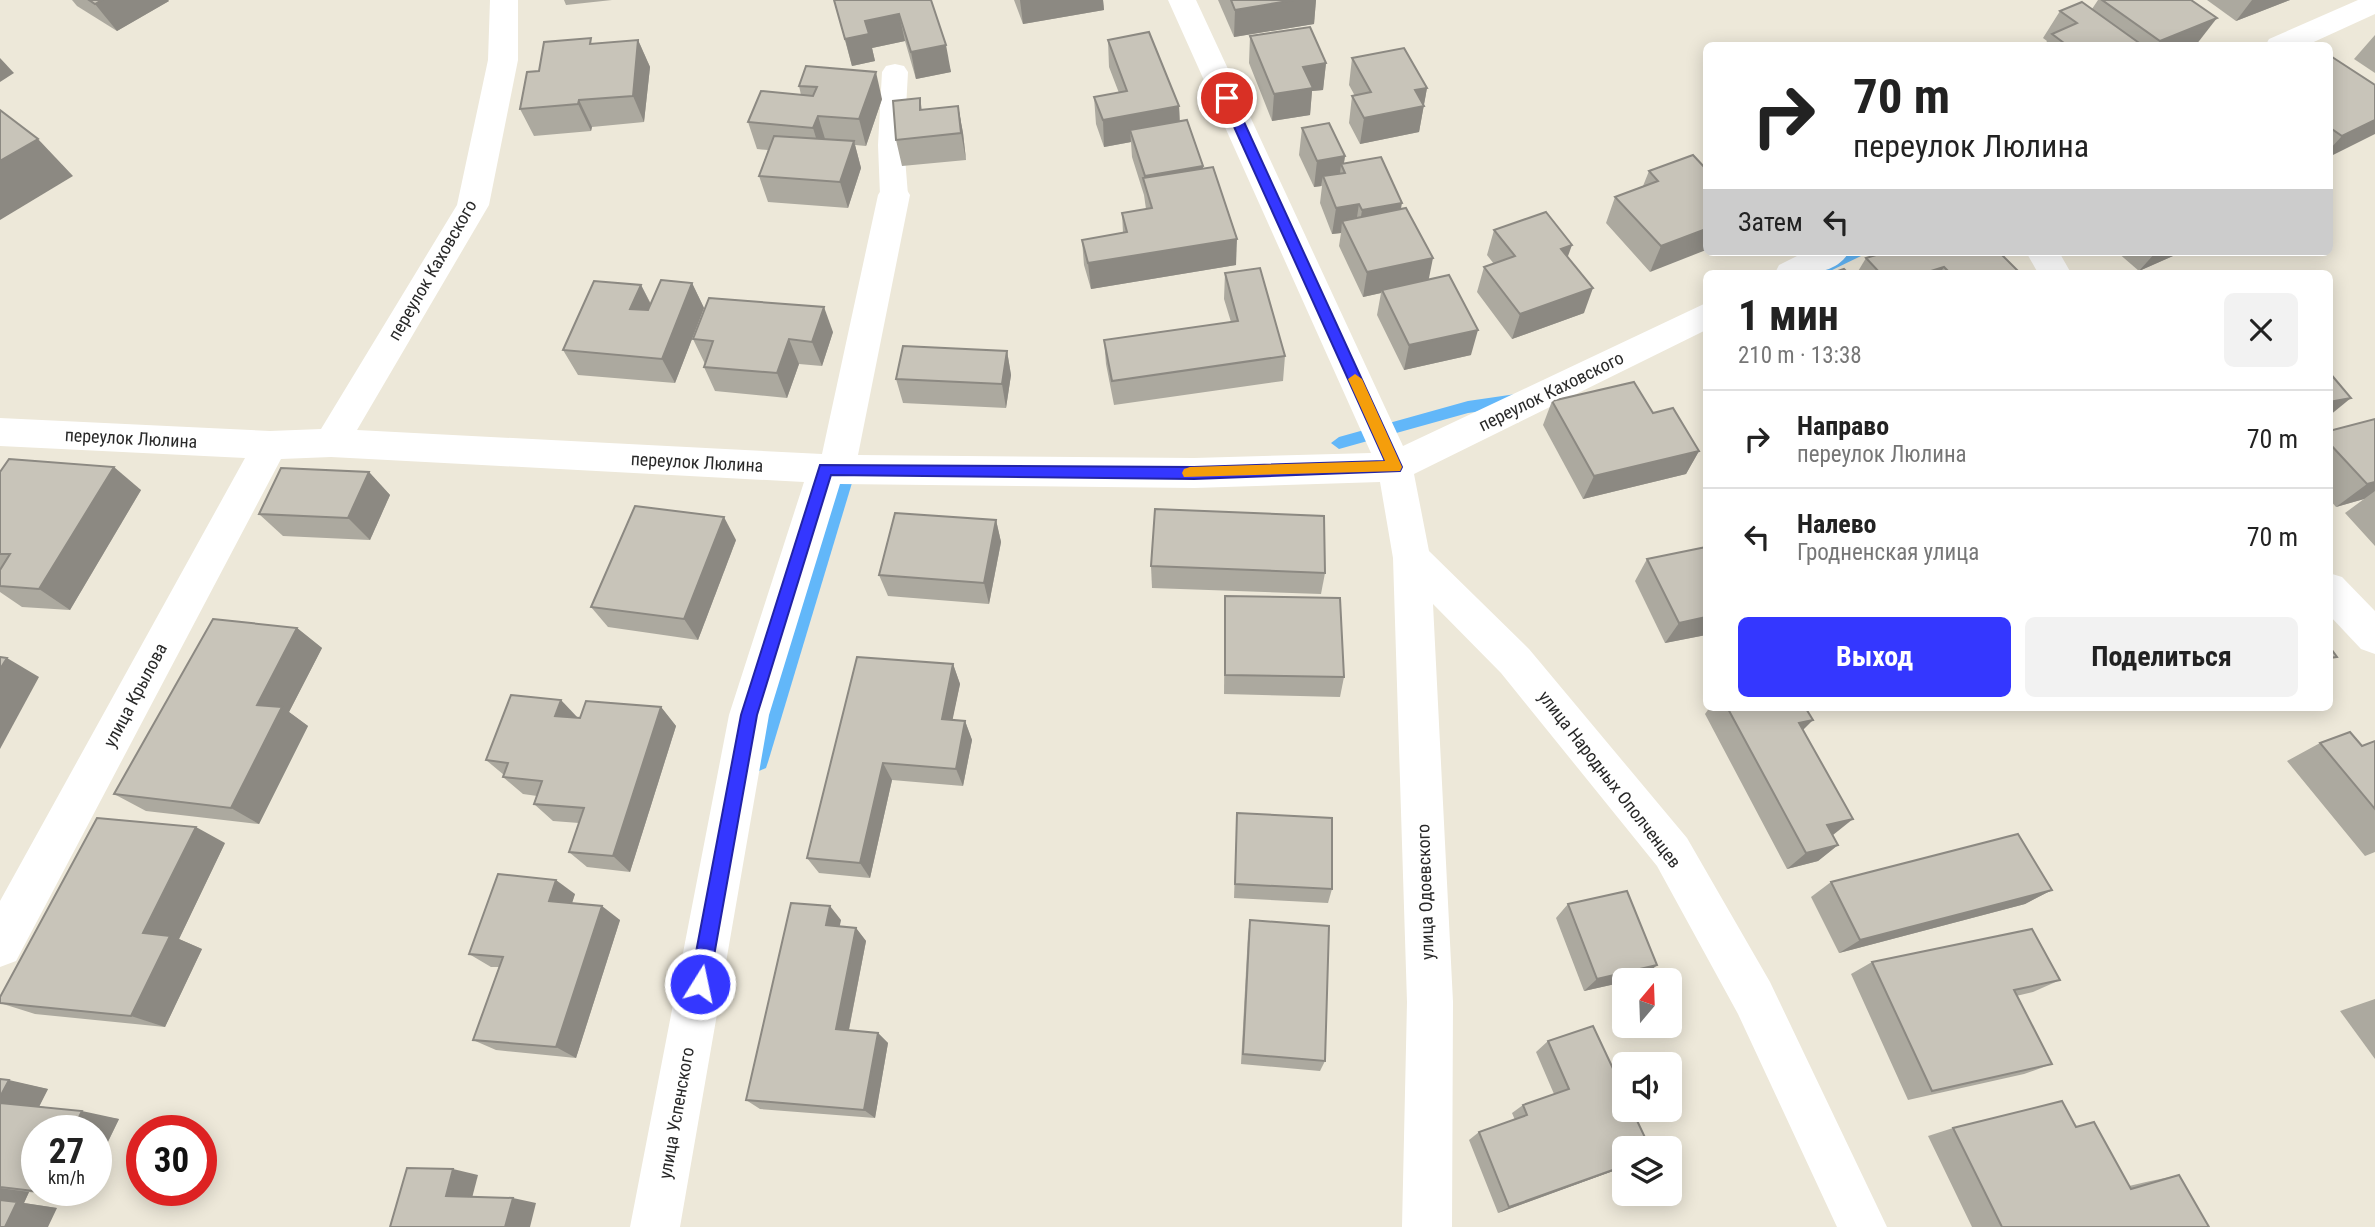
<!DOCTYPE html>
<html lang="ru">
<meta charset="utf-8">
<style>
:root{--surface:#fff;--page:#f2f2f2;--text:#222;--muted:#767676;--line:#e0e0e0;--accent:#3437ff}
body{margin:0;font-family:"Roboto Condensed",sans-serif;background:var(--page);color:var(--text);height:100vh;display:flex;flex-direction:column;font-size:26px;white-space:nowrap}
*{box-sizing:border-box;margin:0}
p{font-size:23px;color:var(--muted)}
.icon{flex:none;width:38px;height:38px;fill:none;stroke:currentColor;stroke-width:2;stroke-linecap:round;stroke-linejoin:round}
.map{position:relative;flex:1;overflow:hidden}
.drawer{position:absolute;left:1703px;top:270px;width:630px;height:441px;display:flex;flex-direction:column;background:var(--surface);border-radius:10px;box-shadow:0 4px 18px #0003}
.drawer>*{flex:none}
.top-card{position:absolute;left:1703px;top:42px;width:630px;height:214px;border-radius:10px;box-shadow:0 4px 18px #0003;background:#fff;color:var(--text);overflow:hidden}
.needle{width:46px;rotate:19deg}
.controls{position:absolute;left:1612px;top:968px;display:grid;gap:14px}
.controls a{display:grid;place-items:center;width:70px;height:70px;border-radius:10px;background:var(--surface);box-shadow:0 4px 18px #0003;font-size:35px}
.speed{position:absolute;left:21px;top:1115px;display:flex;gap:14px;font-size:35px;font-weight:700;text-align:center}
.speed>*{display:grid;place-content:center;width:91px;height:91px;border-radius:50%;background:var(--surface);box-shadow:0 4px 18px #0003;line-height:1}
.speed small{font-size:18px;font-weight:400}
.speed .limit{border:10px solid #d22;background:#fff;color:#111}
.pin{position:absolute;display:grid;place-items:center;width:60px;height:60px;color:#fff;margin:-30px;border:4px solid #fff;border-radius:50%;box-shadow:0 2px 7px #0007}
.me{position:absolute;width:77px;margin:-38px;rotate:10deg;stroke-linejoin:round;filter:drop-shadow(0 0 5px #0008)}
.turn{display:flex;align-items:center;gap:24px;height:147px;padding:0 35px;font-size:32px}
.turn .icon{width:91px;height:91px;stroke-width:2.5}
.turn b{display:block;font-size:49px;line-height:60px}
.then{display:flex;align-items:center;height:66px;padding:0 35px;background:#0003;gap:14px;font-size:26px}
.round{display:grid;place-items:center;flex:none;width:74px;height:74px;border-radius:10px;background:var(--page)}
.head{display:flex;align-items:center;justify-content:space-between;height:119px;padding:0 35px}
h1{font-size:42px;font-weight:700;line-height:52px}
.primary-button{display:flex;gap:14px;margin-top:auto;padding:14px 35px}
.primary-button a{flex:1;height:80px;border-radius:10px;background:var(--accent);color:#fff;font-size:28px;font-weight:700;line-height:80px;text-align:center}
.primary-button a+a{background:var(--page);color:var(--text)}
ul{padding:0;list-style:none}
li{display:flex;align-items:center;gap:21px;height:98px;padding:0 35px;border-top:2px solid var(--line)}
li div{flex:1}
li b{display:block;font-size:26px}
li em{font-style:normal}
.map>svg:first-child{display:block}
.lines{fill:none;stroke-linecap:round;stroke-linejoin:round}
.stream{fill:#62b7f9;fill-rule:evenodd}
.lane{fill:#fff;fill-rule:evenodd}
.street{fill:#fff;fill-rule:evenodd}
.wall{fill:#aca99f}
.shaded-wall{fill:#8c8982}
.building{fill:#c8c4b9;stroke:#8c8982;stroke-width:2}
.route{fill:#3437ff;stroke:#2224a6;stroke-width:2}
.slow{fill:#f59e0b}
.labels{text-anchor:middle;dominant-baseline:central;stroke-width:7;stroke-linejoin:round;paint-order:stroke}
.street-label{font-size:18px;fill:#292929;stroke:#fff}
</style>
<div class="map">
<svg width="2375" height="1227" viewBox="0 0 2375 1227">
<rect width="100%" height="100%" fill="#ede8d9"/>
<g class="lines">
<g class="stream">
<path d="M1843,252h20l-2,4 -35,17h-20l2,-4z"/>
<path d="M1516,394l8,6 -8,6 -48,7 -129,36 -8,-6 8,-6 129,-36z"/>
<path d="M850,456l6,2 2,5 -90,299 -2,6 -7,3 -7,-3 -2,-6 92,-299 2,-5z"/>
</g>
<path class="lane" d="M895,64l9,2 4,6 -4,73 4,50 -4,7 -10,3 -10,-3 -4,-7 -2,-50 4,-73 4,-6z"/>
<g class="street">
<path d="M490,0h28v60l-29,145 -132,225 465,24 56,-259 5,-8 11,-3 11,3 5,8 -52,260 336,3 177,-5 -203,-453h28l207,446 303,-143v27l-292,144 15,77 100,98 158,189 83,144 117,245h-50l-99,-213 -81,-148 -156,-193 -68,-69 20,398 -1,225h-50l5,-225 -14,-444 -13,-76 -186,6 -354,-4 -71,231 -89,512h-50l99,-512 75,-233 -473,-25 -50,2 -265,502 -16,6v-66l245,-443 -245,-12v-28l270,13 51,-2 136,-224 31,-145z"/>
<path d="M2358,0h17v14l-70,32h-40l4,-7z"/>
<path d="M1805,252h44c-15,26 -49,21 -74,21l4,-8z"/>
<path d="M2026,252h33l12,21h-33z"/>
<path d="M2329,573l13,4 33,34v43l-14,-5 -32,-34z"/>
</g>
</g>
<g class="wall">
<path d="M72,0h96l1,1 -52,30 -40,-25z"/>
<path d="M564,0h48l-46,5z"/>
<path d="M834,0h97l20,72 -35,7 -11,-38 -33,7 3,13 -23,5z"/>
<path d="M1014,0h89l1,10 -81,14z"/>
<path d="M1218,0h98l-2,24 -80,13z"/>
<path d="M2098,0h93l5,45 -152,1 3,-5 -4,-3 17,-27 32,-2z"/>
<path d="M2207,0h83l-54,21z"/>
<path d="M2375,35v38l-21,-14z"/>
<path d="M1250,36l76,27 -3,27 -11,1 -2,24 -38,6 -23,-58z"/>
<path d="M638,40l12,27 -6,55 -52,5 -1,4 -57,5 -14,-27 19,-38 54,-27z"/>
<path d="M1108,40l71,66 1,16 23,47 33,96 -145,24 -7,-24 -2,-25 41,-7 -1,-20 24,-4 -2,-14 -12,-38 -1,-15 -27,5 -8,-23 -2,-27 25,-4 -10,-26z"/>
<path d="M2329,55l46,30 -46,72z"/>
<path d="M1352,58l75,30 -8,44 -59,12 -11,-21 3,-27h3l-6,-11z"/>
<path d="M806,66l76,33 -16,47 -11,-1 6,23 -13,40 -80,-6 -9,-26 9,-26 -11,-1 -9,-27 53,-27 -2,-9z"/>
<path d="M920,98l2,12 36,-4 5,27 3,27 -64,6 -6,-26z"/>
<path d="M1302,128l43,28 -1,7 57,46 27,71 43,75 -67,15 -27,-55 4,-22 -18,4 -24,-51 2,-13 -9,1 -12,-31 2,-17 -8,1 -15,-32z"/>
<path d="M1706,169l-56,103 -44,-49 9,-26 28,-11 6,-15z"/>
<path d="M1494,230l74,27 16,56 -72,26 -35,-47 7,-25 10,-3 -7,-9z"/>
<path d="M2117,252h65l-43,19z"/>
<path d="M1866,258l154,15h-163z"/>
<path d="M1225,273l60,83 -2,25 -169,24 -8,-41 -2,-24 127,-18 -7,-23z"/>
<path d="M692,283l12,25 -29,75 -97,-8 -15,-25 78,-65 10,19z"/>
<path d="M833,332l-11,34 -23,-2 -12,34 -72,-7 -11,-24 1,-3 -12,-25z"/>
<path d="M1007,351l4,24 -5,33 -103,-5 -7,-24z"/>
<path d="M1552,401l147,50 -13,23 -103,25 -40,-74z"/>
<path d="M2375,419v127l-30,-33 19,-14 -28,8 -7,-8v-68z"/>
<path d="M0,472l141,18 -71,120 -48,-3 -22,-15z"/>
<path d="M369,472l21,23 -20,45 -87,-4 -24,-22z"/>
<path d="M996,520l5,22 -12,62 -101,-8 -9,-21z"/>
<path d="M736,540l-38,100 -90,-13 -17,-20z"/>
<path d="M1647,559l59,76 -41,8 -30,-62z"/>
<path d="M1151,566l174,7 -4,21 -169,-6z"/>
<path d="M1225,596l119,81 -4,20 -116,-3z"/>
<path d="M297,628l25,20 -33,64 19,14 -49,98 -113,-13 -32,-17z"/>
<path d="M953,664l7,20 -8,36 13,1 7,19 -9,46 -71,-6 -22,98 -51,-5 -12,-15z"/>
<path d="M661,707l15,19 -46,146 -43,-5 -18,-15 10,-29 -26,-2 -19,-17 3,-8 -14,-2 -20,-17 1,-2 -18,-15 92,-42z"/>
<path d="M1710,707h95l-2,23 29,105 6,10 -20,16 -31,8 -82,-155z"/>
<path d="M2375,741v111l-10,4 -78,-95 33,-18 42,3z"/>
<path d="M1237,813l95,76 -4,14 -94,-5z"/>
<path d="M225,843l-46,96 23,10 -37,78 -130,-13 -35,-11v-6z"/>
<path d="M1831,882l221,8 -27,14 -186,49 -28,-56z"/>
<path d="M575,894l-3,9 48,17 -44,138 -80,-8 -23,-10 26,-73h-8l-22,-13z"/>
<path d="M1568,904l89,61 -15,13 -10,2h-8v2l-40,9 -28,-73z"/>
<path d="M841,920l-2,6 17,2 10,13 -17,89 29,3 10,10 -13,75 -115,-9 -14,-9z"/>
<path d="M1250,920l75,141 -5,10 -79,-7 7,-130z"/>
<path d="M1872,962l188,18 -27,12 -17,4 36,68 -28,10 -116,26 -57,-126z"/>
<path d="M2375,999v60l-35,-48z"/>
<path d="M1548,1041l76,107v19l-126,46 -29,-73 10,-8 36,-12 -3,-7 11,-8 31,-11 -18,-42z"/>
<path d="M0,1079l48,10 -9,17 80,13 -38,79 -52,-6 -5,11 33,5 -57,19z"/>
<path d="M2076,1127l53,59 17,-4 33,-7 30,52h-237l-44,-91 25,-8z"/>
</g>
<g class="shaded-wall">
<path d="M102,0h66l1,1 -52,30 -22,-27z"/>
<path d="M1020,0h83l1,10 -81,14z"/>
<path d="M1294,0h22l-2,24 -80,13 1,-27z"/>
<path d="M2252,0h38l-54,21z"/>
<path d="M899,14l6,27 -33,7 3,13 -23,5 -7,-27 20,-18z"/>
<path d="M2217,18l-21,27 -39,1 3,-5z"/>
<path d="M638,40l12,27 -6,55 -11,-26z"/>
<path d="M946,45l5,27 -35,7 -5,-27z"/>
<path d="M0,58l14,15 -14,9z"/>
<path d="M1326,63l-3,27 -11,1 -2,24 -38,6 2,-27 29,-27z"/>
<path d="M876,72l6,27 -16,47 -7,-27z"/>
<path d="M1427,88l-8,44 -59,12 4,-26 51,-28z"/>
<path d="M579,100l13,27 -1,4 -13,-27z"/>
<path d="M958,106l5,27 3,27 -5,-27z"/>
<path d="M1179,106l1,27 -50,-3 1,12 -27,5 -1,-27z"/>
<path d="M818,116l8,26 -5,12 -8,-26z"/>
<path d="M2375,120v14l-46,23v-7l13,-14z"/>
<path d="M38,139l35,37 -73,44v-59z"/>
<path d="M854,141l7,27 -13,40 -8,-26z"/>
<path d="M1345,156l-2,12 -2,-4 -2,19 -16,-7 -2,10 -7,1 3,-26z"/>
<path d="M1203,166v26l-57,-6 -1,-10z"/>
<path d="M1402,203l-5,26 -39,7 4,-26z"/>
<path d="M1359,204l-4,26 -13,-9 -1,12 -9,1 4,-26z"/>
<path d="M1706,229v21l-56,22 11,-26z"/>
<path d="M1237,239l-1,26 -145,24 -3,-26z"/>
<path d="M1572,245l-9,25 -2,-21z"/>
<path d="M2156,252h26l-43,19z"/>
<path d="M1433,258l-5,25 -46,7 -1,3 -18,4 4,-25z"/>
<path d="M1944,267l-4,6h-11l2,-2z"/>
<path d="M692,283l12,25 -29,75 -13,-24z"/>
<path d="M641,285l13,26 -24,-2z"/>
<path d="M1593,288l-9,25 -72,26 8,-25z"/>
<path d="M824,307l9,25 -11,34 -10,-24z"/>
<path d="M1478,330l-7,25 -67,15 5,-25z"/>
<path d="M789,339l10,25 -12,34 -10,-25z"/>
<path d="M1007,351l4,24 -5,33 -4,-24z"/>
<path d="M2351,398l-22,18v-14z"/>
<path d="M1699,451l-13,23 -103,25 11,-23z"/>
<path d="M114,467l27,23 -71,120 -31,-21z"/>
<path d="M369,472l21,23 -20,45 -22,-22z"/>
<path d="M2375,482v9l-11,8 -28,8 31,-23z"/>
<path d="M724,517l12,23 -38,100 -14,-21z"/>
<path d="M996,520l5,22 -12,62 -5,-21z"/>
<path d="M1706,617v18l-41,8 14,-20z"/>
<path d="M297,628l25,20 -33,64 19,14 -49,98 -28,-16 26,-103z"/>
<path d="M7,658l32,19 -39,72v-80z"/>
<path d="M953,664l7,20 -11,53 -7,-18z"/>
<path d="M561,700l18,19 -24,-3z"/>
<path d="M661,707l15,19 -46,146 -17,-16z"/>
<path d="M1813,720l-18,18 4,-15z"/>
<path d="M965,721l7,19 -9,46 -7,-17z"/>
<path d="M883,763l9,17 -22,98 -10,-15z"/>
<path d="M1853,819l-20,16 -25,6 19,-16z"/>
<path d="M196,827l29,16 -46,96 23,10 -37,78 -34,-11 12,-83z"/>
<path d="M1838,845l-20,16 -31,8 19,-16z"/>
<path d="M556,880l19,14 -7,21 -19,-14z"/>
<path d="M2052,890l-27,14 -186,49 21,-13z"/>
<path d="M602,906l18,14 -44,138 -20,-11z"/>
<path d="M830,906l11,14 -4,19 -11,-14z"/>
<path d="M856,928l10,13 -19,98 -11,-10z"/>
<path d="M1657,965l-15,13 -10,2h-8v2l-40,9 13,-12z"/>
<path d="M878,1033l10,10 -13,75 -11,-8z"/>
<path d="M9,1080l39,9 -11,22 -37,-8v-6z"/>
<path d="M82,1111l37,8 -23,47v-36h-23z"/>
<path d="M1624,1166v1l-126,46 11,-6z"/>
<path d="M453,1169l25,6 -7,27 -25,-6z"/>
<path d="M0,1188l29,4 -5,11 33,5 -9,19h-43l-5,-26z"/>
<path d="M43,1190h41l-3,8 -39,-6z"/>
<path d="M513,1198l23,5 -6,24h-25z"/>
</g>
<g class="building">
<path d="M89,0h13l-7,4z"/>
<path d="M834,0h97l15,45 -35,7 -12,-38 -34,7 4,13 -24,5z"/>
<path d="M1231,0h63l-59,10z"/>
<path d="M2102,0h89l26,18 -57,23z"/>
<path d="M2082,2l60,43 -74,1 -16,-12 25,-11 -17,-12z"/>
<path d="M1310,27l16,36 -23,4 10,21 -39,6 -24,-58z"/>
<path d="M1149,32l30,74 -76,14 -9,-23 33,-6 -19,-51z"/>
<path d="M591,38l-1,6 48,-4 -5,56 -54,4 -1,4 -58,5 7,-37 12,-1 5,-29z"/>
<path d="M1404,48l23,40 -12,2 9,16 -60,12 -12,-22 19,-4 -19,-34z"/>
<path d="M2329,55l46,30v35l-33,16 -13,-9z"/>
<path d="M806,66l70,6 -17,47 -41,-3 -5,12 -65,-6 13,-31 52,5 4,-9 -18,-1z"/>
<path d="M920,98v12l38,-4 3,27 -65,7 -3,-39z"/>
<path d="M0,110l38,29 -38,22z"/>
<path d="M1187,120l16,46 -58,10 -15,-46z"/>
<path d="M1329,123l16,33 -28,5 -15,-33z"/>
<path d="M774,136l80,5 -14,41 -81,-6z"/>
<path d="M1693,155l13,14v60l-45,17 -46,-49 43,-16 -9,-10z"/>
<path d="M1381,157l21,46 -40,7 -3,-6 -23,4 -13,-32 22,-3 -4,-9z"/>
<path d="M1213,167l24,72 -149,24 -6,-23 45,-8 -5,-19 30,-5 -9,-30z"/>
<path d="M1406,208l27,50 -66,14 -25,-51z"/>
<path d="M1546,212l26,33 -11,4 32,39 -73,26 -36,-47 31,-11 -21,-26z"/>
<path d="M1886,252h113l21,21h-70l-6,-6 -13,4 2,2h-53l-14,-15z"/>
<path d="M1260,268l25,88 -173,25 -8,-41 134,-19 -13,-48z"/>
<path d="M1844,269l4,4h-16z"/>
<path d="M1449,275l29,55 -69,15 -27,-55z"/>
<path d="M661,280l31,3 -30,76 -99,-9 31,-69 47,4 -11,24 18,1z"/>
<path d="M709,298l115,9 -12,35 -23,-3 -12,34 -73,-6 9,-26 -20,-2z"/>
<path d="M903,346l104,5 -5,33 -106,-5z"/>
<path d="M2329,372l22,26 -22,4z"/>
<path d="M1634,382l19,31 20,-5 26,43 -105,25 -42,-75z"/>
<path d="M2375,419v63l-8,2 -38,-41v-12z"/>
<path d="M9,459l105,8 -75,122 -39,-3v-16l10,-16h-10v-82z"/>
<path d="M281,468l88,4 -21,46 -89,-4z"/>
<path d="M635,506l89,11 -40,102 -93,-12z"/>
<path d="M1155,509l169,7 1,57 -174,-7z"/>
<path d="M895,513l101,7 -12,63 -105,-8z"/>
<path d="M1706,547v70l-27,6 -32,-64z"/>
<path d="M1225,596l115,2 4,79 -119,-2z"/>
<path d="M213,619l84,9 -40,77 25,2 -51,101 -117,-14z"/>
<path d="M2329,646l8,11 -8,1z"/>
<path d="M0,657l7,1 -7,11z"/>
<path d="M857,657l96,7 -11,55 23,2 -9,48 -73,-6 -23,100 -53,-5z"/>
<path d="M511,695l50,5 -6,16 25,2 6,-17 75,6 -48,149 -44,-4 15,-44 -50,-4 8,-23 -39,-4 5,-14 -22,-3z"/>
<path d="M1727,707h78l8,13 -14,3 54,96 -26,6 11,20 -32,8z"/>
<path d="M2350,732l12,14 13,-5v68l-55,-66z"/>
<path d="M1237,813l95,5v71l-97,-5z"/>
<path d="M97,818l99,9 -53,106 27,3 -39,80 -131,-13v-6z"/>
<path d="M2018,834l34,56 -192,50 -29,-58z"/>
<path d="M498,874l58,6 -7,21 53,5 -46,141 -83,-7 30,-83 -34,-3z"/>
<path d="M1627,891l30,74 -60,14 -29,-75z"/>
<path d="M791,903l39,3 -4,19 30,3 -20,101 42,4 -14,77 -118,-10z"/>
<path d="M1250,920l79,6 -4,135 -82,-7z"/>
<path d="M2032,929l28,51 -46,10 38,74 -120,27 -60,-129z"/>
<path d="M1593,1026l31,66v18h8l18,38h-26v18l-115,41 -30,-75 48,-17 -4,-10 46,-16 -21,-48z"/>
<path d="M0,1079l9,1 -9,17z"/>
<path d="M2062,1101l14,26 18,-5 37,67 48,-14 30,52h-207l-49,-99z"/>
<path d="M0,1103l82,8 -9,19h-36v60h6l-1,2 -42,-5z"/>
<path d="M407,1168l46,1 -7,27 67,2 -8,29h-115z"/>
<path d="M0,1200l17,2 -12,25h-5z"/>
</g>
<path class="route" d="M1227,94l6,4 169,369 -2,4 -206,8 -363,-4 -74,240 -48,269 -3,7 -6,3 -7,-3 -3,-7 51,-269 79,-250 374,2 191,-6 -164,-363z"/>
<path class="slow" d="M1355,374l7,5 40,88 -2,4 -216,6 -2,-4 2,-4 6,-2 195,-6 -37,-82z"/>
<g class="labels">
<g class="street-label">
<text transform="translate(432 270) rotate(-60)">переулок Каховского</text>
<text transform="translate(1551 391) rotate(-26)">переулок Каховского</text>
<text transform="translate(131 438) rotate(3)">переулок Люлина</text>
<text transform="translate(697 462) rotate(3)">переулок Люлина</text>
<text transform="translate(135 695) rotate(-62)">улица Крылова</text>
<text transform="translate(1610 779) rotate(52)">улица Народных Ополченцев</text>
<text transform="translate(1425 892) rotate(-92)">улица Одоевского</text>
<text transform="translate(676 1113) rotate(-80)">улица Успенского</text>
</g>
</g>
</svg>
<div class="controls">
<a><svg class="needle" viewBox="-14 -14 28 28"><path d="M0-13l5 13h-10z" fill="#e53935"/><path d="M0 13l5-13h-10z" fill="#767676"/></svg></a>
<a><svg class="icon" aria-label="sound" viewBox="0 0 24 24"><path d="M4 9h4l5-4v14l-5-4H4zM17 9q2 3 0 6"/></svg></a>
<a><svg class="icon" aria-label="layers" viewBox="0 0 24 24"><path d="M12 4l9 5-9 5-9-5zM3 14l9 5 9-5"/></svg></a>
</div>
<div class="speed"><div>27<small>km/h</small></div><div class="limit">30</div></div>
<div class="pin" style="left:1227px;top:98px;background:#d93025"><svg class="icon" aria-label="arrive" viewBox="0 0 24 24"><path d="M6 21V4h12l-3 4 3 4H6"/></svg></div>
<svg class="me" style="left:700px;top:984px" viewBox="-20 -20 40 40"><circle r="17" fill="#3437ff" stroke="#fff" stroke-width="3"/><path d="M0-11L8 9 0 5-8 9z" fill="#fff"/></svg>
<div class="top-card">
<div class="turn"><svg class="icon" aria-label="right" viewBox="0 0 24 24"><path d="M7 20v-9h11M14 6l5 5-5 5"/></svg><div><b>70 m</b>переулок Люлина</div></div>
<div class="then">Затем<svg class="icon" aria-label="left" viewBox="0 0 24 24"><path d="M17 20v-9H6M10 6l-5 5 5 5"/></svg></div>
</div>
<section class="drawer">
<div class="head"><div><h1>1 мин</h1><p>210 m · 13:38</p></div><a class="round"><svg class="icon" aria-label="close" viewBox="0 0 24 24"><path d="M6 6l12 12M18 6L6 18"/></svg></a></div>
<ul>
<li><svg class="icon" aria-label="right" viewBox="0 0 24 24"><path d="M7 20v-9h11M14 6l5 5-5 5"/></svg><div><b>Направо</b><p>переулок Люлина</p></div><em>70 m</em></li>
<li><svg class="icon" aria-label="left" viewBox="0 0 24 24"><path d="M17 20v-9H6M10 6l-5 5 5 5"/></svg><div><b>Налево</b><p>Гродненская улица</p></div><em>70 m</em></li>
</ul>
<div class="primary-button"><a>Выход</a><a>Поделиться</a></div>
</section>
</div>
